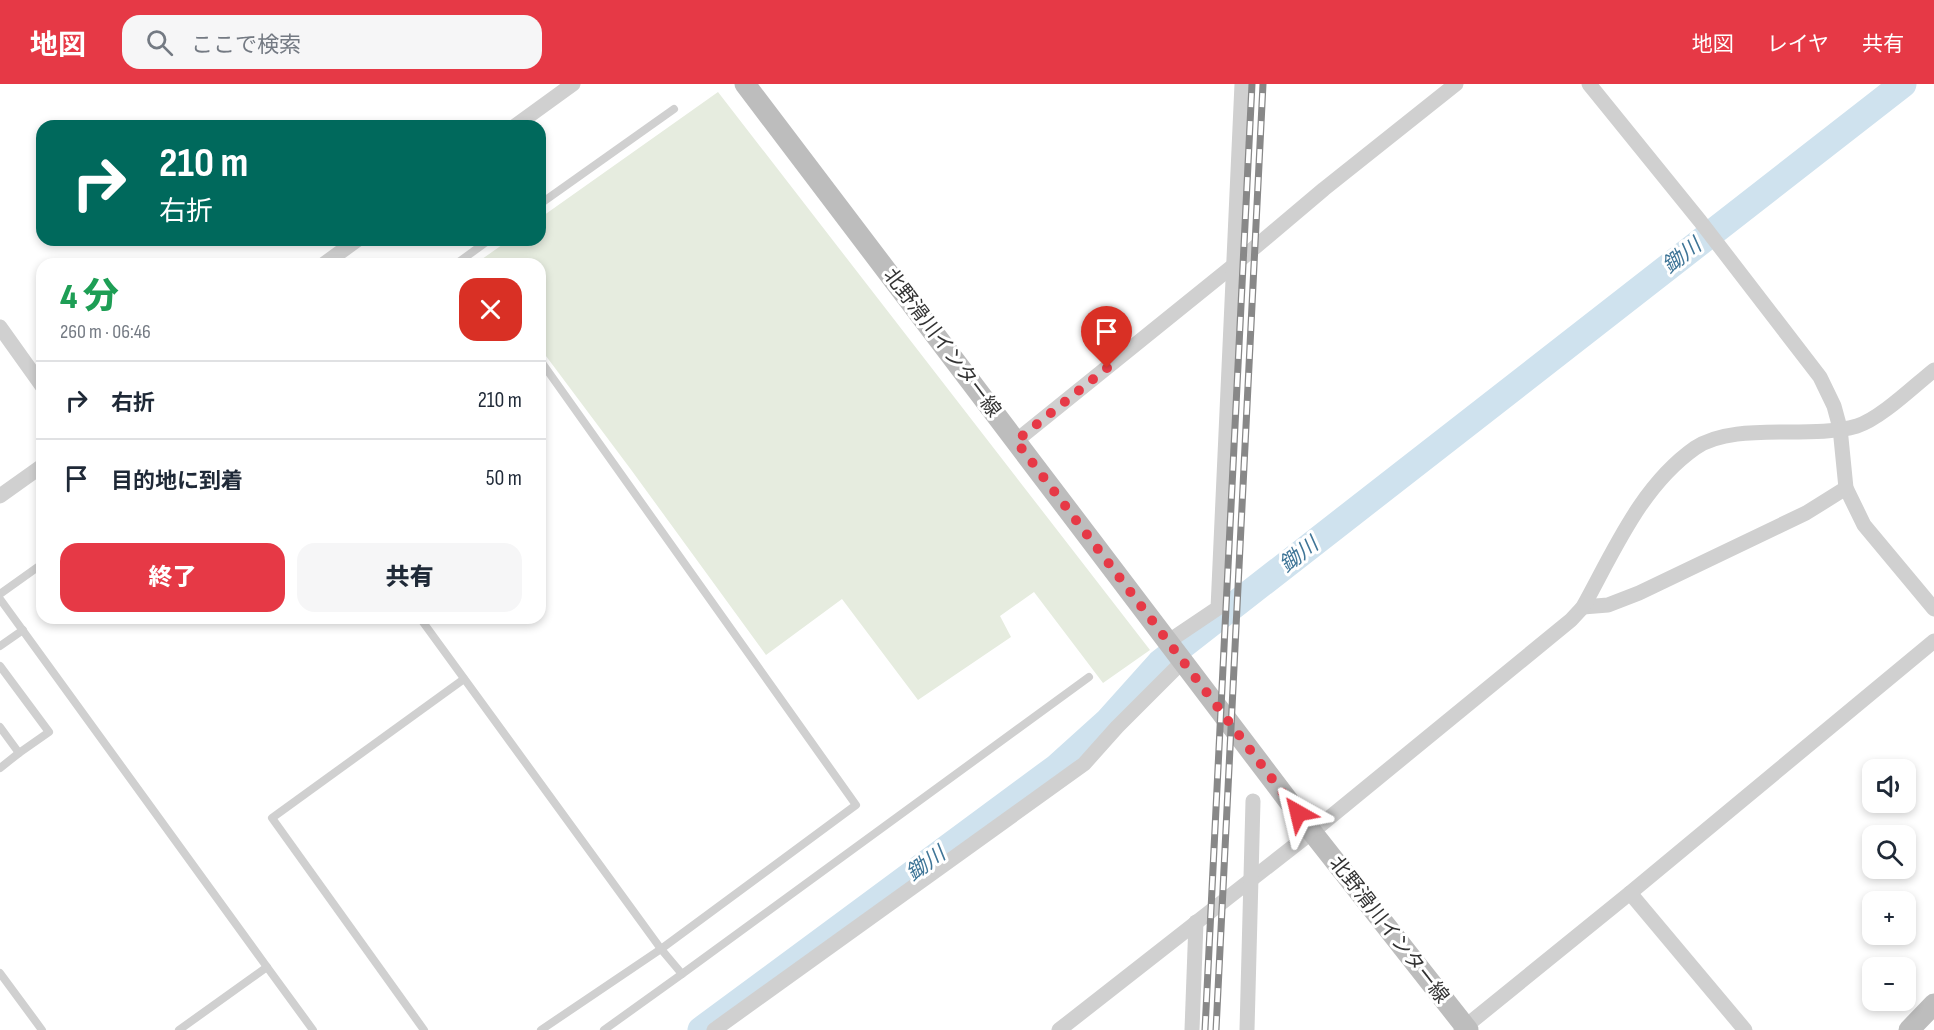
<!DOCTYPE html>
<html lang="ja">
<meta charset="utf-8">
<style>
:root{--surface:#fff;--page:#f6f6f7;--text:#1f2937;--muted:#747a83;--line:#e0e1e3;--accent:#e63946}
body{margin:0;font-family:"Sofia Sans Condensed","Noto Sans JP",sans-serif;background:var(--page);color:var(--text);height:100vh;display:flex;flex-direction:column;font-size:22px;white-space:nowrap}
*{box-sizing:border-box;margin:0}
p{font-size:20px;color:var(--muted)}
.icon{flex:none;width:33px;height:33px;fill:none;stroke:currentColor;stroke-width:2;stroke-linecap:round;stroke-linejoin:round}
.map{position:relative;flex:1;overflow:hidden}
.panel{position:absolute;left:36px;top:174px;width:510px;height:366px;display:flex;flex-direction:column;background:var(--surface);border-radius:18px;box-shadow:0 3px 9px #0003}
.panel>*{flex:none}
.top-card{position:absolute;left:36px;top:36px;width:510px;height:126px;border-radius:18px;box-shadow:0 3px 9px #0003;background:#00695c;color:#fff;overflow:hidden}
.buttons{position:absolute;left:1862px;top:675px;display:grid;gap:12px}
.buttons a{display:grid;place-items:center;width:54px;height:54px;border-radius:12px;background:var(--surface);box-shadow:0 3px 9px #0003;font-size:30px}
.pin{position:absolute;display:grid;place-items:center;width:51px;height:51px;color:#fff;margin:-62px -26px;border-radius:50% 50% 50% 0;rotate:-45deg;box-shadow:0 0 6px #0007}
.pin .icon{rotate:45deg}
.me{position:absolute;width:66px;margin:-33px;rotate:323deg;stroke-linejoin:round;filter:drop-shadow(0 0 4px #0008)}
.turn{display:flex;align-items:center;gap:21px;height:126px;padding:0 24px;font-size:27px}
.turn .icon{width:78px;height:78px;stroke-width:2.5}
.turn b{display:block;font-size:42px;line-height:51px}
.round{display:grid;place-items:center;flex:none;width:63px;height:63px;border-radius:18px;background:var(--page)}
.head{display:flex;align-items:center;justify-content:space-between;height:102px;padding:0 24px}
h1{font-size:36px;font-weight:800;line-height:45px;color:#1e9e55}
.action{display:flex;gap:12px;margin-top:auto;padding:12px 24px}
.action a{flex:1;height:69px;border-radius:18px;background:var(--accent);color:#fff;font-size:24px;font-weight:800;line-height:69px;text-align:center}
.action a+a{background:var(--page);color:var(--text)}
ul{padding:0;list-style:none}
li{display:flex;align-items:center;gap:18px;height:78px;padding:0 24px;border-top:2px solid var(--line)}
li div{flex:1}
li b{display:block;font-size:22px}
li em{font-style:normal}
header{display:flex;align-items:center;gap:36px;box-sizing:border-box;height:84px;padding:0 30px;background:var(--accent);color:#fff}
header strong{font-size:28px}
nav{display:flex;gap:33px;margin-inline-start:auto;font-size:21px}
.search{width:420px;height:54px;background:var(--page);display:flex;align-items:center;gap:15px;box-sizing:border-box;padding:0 21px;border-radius:18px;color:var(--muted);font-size:22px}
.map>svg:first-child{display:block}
.green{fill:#e6ecdf}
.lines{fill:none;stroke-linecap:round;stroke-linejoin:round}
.river{stroke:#cfe2ee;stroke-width:27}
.service{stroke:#d0d0d0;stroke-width:8}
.minor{stroke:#d0d0d0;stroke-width:15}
.secondary{stroke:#bdbdbd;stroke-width:21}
.rail-casing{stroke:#888;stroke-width:7}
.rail{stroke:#fff;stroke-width:4.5;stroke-dasharray:14;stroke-linecap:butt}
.route{stroke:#e63946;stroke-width:10;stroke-dasharray:0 18}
.labels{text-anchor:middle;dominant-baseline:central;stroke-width:6;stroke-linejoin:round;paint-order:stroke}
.street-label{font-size:20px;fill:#333;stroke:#fff}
.water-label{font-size:21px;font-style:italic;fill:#3f7597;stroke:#fff}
</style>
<header>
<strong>地図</strong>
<div class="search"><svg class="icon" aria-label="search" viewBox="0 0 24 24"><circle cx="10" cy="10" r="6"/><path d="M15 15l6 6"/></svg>ここで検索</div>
<nav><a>地図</a><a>レイヤ</a><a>共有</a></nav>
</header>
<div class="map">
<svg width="1934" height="946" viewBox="0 0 1934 946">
<rect width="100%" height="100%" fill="#fff"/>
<path class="green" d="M718,8l432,558 -47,33 -69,-91 -34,24 11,21 -93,63 -76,-101 -76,56 -134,-184 -92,-123v-84h-65l34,-24h31v-22z"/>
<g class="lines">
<path class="river" d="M701,946l356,-263 51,-46 52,-58 743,-579"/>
<g class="service">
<path d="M540,120l134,-95"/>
<path d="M456,180l33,-24"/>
<path d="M540,276l316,445 -195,144 -120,81"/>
<path d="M0,510l42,-30"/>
<path d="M0,515l267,368"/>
<path d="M420,534l241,331 21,25 407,-297"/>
<path d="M0,562l23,-16"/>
<path d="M0,582l49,66 -30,21 -19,-26"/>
<path d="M0,684l19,-15"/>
<path d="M0,889l42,57"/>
<path d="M179,946l88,-63 46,63"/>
<path d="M424,946l-152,-212 192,-139"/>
<path d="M604,946l78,-56"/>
</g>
<g class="minor">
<path d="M1589,0l111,137 120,156 14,29 6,22 6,60 18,37 70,84"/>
<path d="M515,42l58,-42"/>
<path d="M324,180l33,-24"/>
<path d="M0,243l42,59"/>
<path d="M1016,357l218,-176 90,-76 132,-105"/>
<path d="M0,412l42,-30"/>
<path d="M1583,523l25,-2 31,-12 167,-80 40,-25"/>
<path d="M1169,557l49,-33 24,-524"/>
<path d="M1630,809l115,137"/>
<path d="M714,946l370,-266 33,-37 66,-66"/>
<path d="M1059,946l253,-198 259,-212 12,-13c31,-56 58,-121 112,-159 40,-27 113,-8 162,-22 23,-7 57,-40 77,-56"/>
<path d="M1192,946l4,-108"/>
<path d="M1247,946l6,-229"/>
<path d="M1461,946l169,-137 304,-252"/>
</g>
<g class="secondary">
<path d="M745,0l567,748 156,198"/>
<path d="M1909,946l25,-26"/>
</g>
<defs>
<g id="rail">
<path d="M1205,946l47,-946"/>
<path d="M1216,946l47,-946"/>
</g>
</defs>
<use href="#rail" class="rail-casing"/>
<use href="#rail" class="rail"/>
</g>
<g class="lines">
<path class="route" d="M1107,284l-91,73 282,372"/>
</g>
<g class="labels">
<g class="street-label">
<text transform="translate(942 259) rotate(53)">北野滑川インター線</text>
<text transform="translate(1389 846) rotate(52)">北野滑川インター線</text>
</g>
<g class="water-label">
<text transform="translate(1682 172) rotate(-38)">鋤川</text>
<text transform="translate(1299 471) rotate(-38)">鋤川</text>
<text transform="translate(926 780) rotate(-36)">鋤川</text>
</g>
</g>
</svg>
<div class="buttons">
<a><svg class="icon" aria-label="sound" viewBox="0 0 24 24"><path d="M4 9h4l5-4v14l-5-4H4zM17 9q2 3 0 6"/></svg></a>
<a><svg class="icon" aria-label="search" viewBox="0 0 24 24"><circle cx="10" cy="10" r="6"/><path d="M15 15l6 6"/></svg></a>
<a>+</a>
<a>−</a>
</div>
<div class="pin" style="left:1107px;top:284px;background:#d93025"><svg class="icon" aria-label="arrive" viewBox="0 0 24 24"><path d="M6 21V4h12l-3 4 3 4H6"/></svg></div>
<svg class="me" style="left:1298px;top:729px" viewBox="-20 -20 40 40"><path d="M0-17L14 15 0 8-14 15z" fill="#e63946" stroke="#fff" stroke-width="4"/></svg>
<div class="top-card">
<div class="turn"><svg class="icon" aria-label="right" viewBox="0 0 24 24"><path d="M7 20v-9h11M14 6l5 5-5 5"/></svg><div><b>210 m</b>右折</div></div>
</div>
<section class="panel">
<div class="head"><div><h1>4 分</h1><p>260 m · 06:46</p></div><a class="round" style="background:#d93025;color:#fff"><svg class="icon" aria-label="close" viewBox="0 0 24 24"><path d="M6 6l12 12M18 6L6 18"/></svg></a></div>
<ul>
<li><svg class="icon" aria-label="right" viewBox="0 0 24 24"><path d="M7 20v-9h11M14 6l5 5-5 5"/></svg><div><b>右折</b></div><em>210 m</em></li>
<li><svg class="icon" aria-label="arrive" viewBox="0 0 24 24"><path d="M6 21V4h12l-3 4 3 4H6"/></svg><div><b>目的地に到着</b></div><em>50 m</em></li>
</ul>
<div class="action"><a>終了</a><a>共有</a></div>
</section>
</div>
